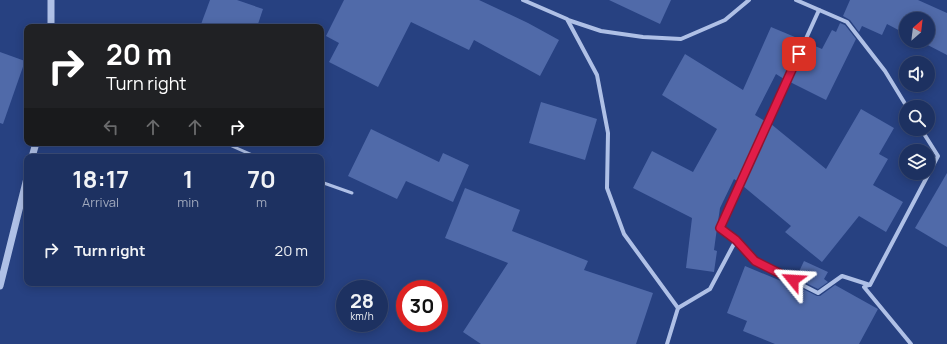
<!DOCTYPE html>
<style>
:root{--surface:#1d3161;--page:#253967;--text:#f1f3f6;--muted:#a0a9bd;--line:#3b4c76}
body{margin:0;font-family:Manrope,sans-serif;background:var(--page);color:var(--text);height:100vh;display:flex;flex-direction:column;font-size:15px;white-space:nowrap}
*{box-sizing:border-box;margin:0}
p{font-size:13px;color:var(--muted)}
.icon{flex:none;width:22px;height:22px;fill:none;stroke:currentColor;stroke-width:2;stroke-linecap:round;stroke-linejoin:round}
.map{position:relative;flex:1;overflow:hidden}
.details{position:absolute;left:24px;top:154px;width:300px;height:132px;display:flex;flex-direction:column;background:var(--surface);border-radius:8px;box-shadow:0 2px 10px #0003,0 0 0 1px var(--line)}
.details>*{flex:none}
.banner{position:absolute;left:24px;top:24px;width:300px;height:122px;border-radius:8px;box-shadow:0 2px 10px #0003,0 0 0 1px var(--line);background:#202124;color:#fff;overflow:hidden}
.needle{width:26px;rotate:28deg}
.fabs{position:absolute;left:899px;top:12px;display:grid;gap:8px}
.fabs a{display:grid;place-items:center;width:36px;height:36px;border-radius:50%;background:var(--surface);box-shadow:0 2px 10px #0003,0 0 0 1px var(--line);font-size:20px}
.speed{position:absolute;left:336px;top:280px;display:flex;gap:8px;font-size:20px;font-weight:700;text-align:center}
.speed>*{display:grid;place-content:center;width:52px;height:52px;border-radius:50%;background:var(--surface);box-shadow:0 2px 10px #0003,0 0 0 1px var(--line);line-height:1}
.speed small{font-size:10px;font-weight:400}
.speed .limit{border:6px solid #d22;background:#fff;color:#111}
.pin{position:absolute;display:grid;place-items:center;width:34px;height:34px;color:#fff;margin:-17px;border-radius:8px;box-shadow:0 2px 6px #0006}
.me{position:absolute;width:44px;margin:-22px;rotate:297deg;stroke-linejoin:round;filter:drop-shadow(0 0 3px #0008)}
.turn{display:flex;align-items:center;gap:14px;height:84px;padding:0 16px;font-size:18px}
.turn .icon{width:52px;height:52px;stroke-width:2.5}
.turn b{display:block;font-size:28px;line-height:34px}
.lanes{display:flex;align-items:center;height:38px;padding:0 16px;background:#0003;justify-content:center;gap:20px;direction:ltr}
.lanes .off{opacity:.35}
.eta{display:flex;justify-content:space-evenly;align-items:center;height:68px;text-align:center}
.eta b{font-size:24px;font-weight:700;line-height:28px}
ul{padding:0;list-style:none}
li{display:flex;align-items:center;gap:12px;height:56px;padding:0 16px}
li div{flex:1}
li b{display:block;font-size:15px}
li em{font-style:normal}
.map>svg:first-child{display:block}
.building{fill:#506aa9}
.lines{fill:none;stroke-linecap:round;stroke-linejoin:round}
.service{stroke:#afc0e6;stroke-width:3}
.minor{stroke:#afc0e6;stroke-width:4}
.tertiary{stroke:#afc0e6;stroke-width:7}
.route-casing{stroke:#92132f;stroke-width:10}
.route{stroke:#e11d48;stroke-width:7}
</style>
<div class="map">
<svg width="947" height="344" viewBox="0 0 947 344">
<rect width="100%" height="100%" fill="#274181"/>
<g class="building">
<path d="M210,0h27l26,9 -6,18h-57z"/>
<path d="M344,0h135l49,23 31,17 -19,36 -66,-36 -5,10 -58,-28 -33,65 -49,-25 10,-19 -13,-7z"/>
<path d="M609,0h62l-11,24z"/>
<path d="M850,0h68l29,13v42l-27,-14h8v-22h-22v15l-19,-10 -5,11 -20,-9 -3,6 -9,-12 -7,-4z"/>
<path d="M840,23l5,2 11,14 -30,61 -36,-18 18,-39 14,6 10,-19 4,2z"/>
<path d="M771,27l31,13 -18,39 -8,-5 -21,41 10,6 -28,60 -3,-2 -14,29 -3,20 -3,22 3,1 -3,21 -28,-4 6,-50 -59,-30 19,-37 41,21 24,-43 -55,-34 23,-41 58,36z"/>
<path d="M0,52l25,9 -22,63 -3,-1z"/>
<path d="M541,102l56,17 -12,41 -56,-17z"/>
<path d="M861,109l33,19 -15,26 9,5 -15,26 30,17 -17,30 -27,-16 -37,46 -37,-30 6,-6 -48,-40 28,-62 55,45z"/>
<path d="M371,129l68,33 4,-9 26,12 -16,37 -47,-21 -9,18 -49,-23z"/>
<path d="M947,173v74l-32,-19z"/>
<path d="M465,188l55,22 -8,21 76,30 -4,9 69,23 -17,51h-155l-18,-12 45,-69 -63,-25z"/>
<path d="M804,261l24,11 -4,7 4,3 -10,7 -22,-11z"/>
<path d="M745,266l48,20v-2l24,12h3l15,-11 43,24 -19,35h-84l-32,-13 4,-10 -20,-8z"/>
</g>
<g class="lines">
<g class="service">
<path d="M225,143l32,14"/>
<path d="M321,182l31,11"/>
</g>
<g class="minor">
<path d="M523,0l44,19 30,56 11,58 -1,55 17,46 54,74 -11,36"/>
<path d="M796,0l51,22 38,49 22,36"/>
<path d="M568,20l33,11 42,6 38,2 44,-19 24,-20"/>
<path d="M736,240l19,21 63,32 24,-17 28,9 68,-129 -17,-27"/>
<path d="M869,285l-5,2 47,57"/>
<path d="M678,308l32,-19 26,-49 -16,-12 99,-218"/>
</g>
<g class="tertiary">
<path d="M51,27v-27"/>
<path d="M32,157l4,-14"/>
<path d="M0,286l27,-108"/>
</g>
</g>
<g class="lines">
<defs>
<path id="route" d="M793,280l-38,-19 -19,-21 -16,-12 79,-174"/>
</defs>
<use href="#route" class="route-casing"/>
<use href="#route" class="route"/>
</g>
</svg>
<div class="fabs">
<a><svg class="needle" viewBox="-14 -14 28 28"><path d="M0-13l5 13h-10z" fill="#e53935"/><path d="M0 13l5-13h-10z" fill="#a0a9bd"/></svg></a>
<a><svg class="icon" aria-label="sound" viewBox="0 0 24 24"><path d="M4 9h4l5-4v14l-5-4H4zM17 9q2 3 0 6"/></svg></a>
<a><svg class="icon" aria-label="search" viewBox="0 0 24 24"><circle cx="10" cy="10" r="6"/><path d="M15 15l6 6"/></svg></a>
<a><svg class="icon" aria-label="layers" viewBox="0 0 24 24"><path d="M12 4l9 5-9 5-9-5zM3 14l9 5 9-5"/></svg></a>
</div>
<div class="speed"><div>28<small>km/h</small></div><div class="limit">30</div></div>
<div class="pin" style="left:799px;top:54px;background:#d93025"><svg class="icon" aria-label="arrive" viewBox="0 0 24 24"><path d="M6 21V4h12l-3 4 3 4H6"/></svg></div>
<svg class="me" style="left:793px;top:280px" viewBox="-20 -20 40 40"><path d="M0-17L14 15 0 8-14 15z" fill="#e11d48" stroke="#fff" stroke-width="4"/></svg>
<div class="banner">
<div class="turn"><svg class="icon" aria-label="right" viewBox="0 0 24 24"><path d="M7 20v-9h11M14 6l5 5-5 5"/></svg><div><b>20 m</b>Turn right</div></div>
<div class="lanes"><svg class="icon off" aria-label="left" viewBox="0 0 24 24"><path d="M17 20v-9H6M10 6l-5 5 5 5"/></svg><svg class="icon off" aria-label="ahead" viewBox="0 0 24 24"><path d="M12 20V5M6 11l6-6 6 6"/></svg><svg class="icon off" aria-label="ahead" viewBox="0 0 24 24"><path d="M12 20V5M6 11l6-6 6 6"/></svg><svg class="icon" aria-label="right" viewBox="0 0 24 24"><path d="M7 20v-9h11M14 6l5 5-5 5"/></svg></div>
</div>
<section class="details">
<div class="eta">
<div><b>18:17</b><p>Arrival</p></div>
<div><b>1</b><p>min</p></div>
<div><b>70</b><p>m</p></div>
</div>
<ul>
<li><svg class="icon" aria-label="right" viewBox="0 0 24 24"><path d="M7 20v-9h11M14 6l5 5-5 5"/></svg><div><b>Turn right</b></div><em>20 m</em></li>
</ul>
</section>
</div>
